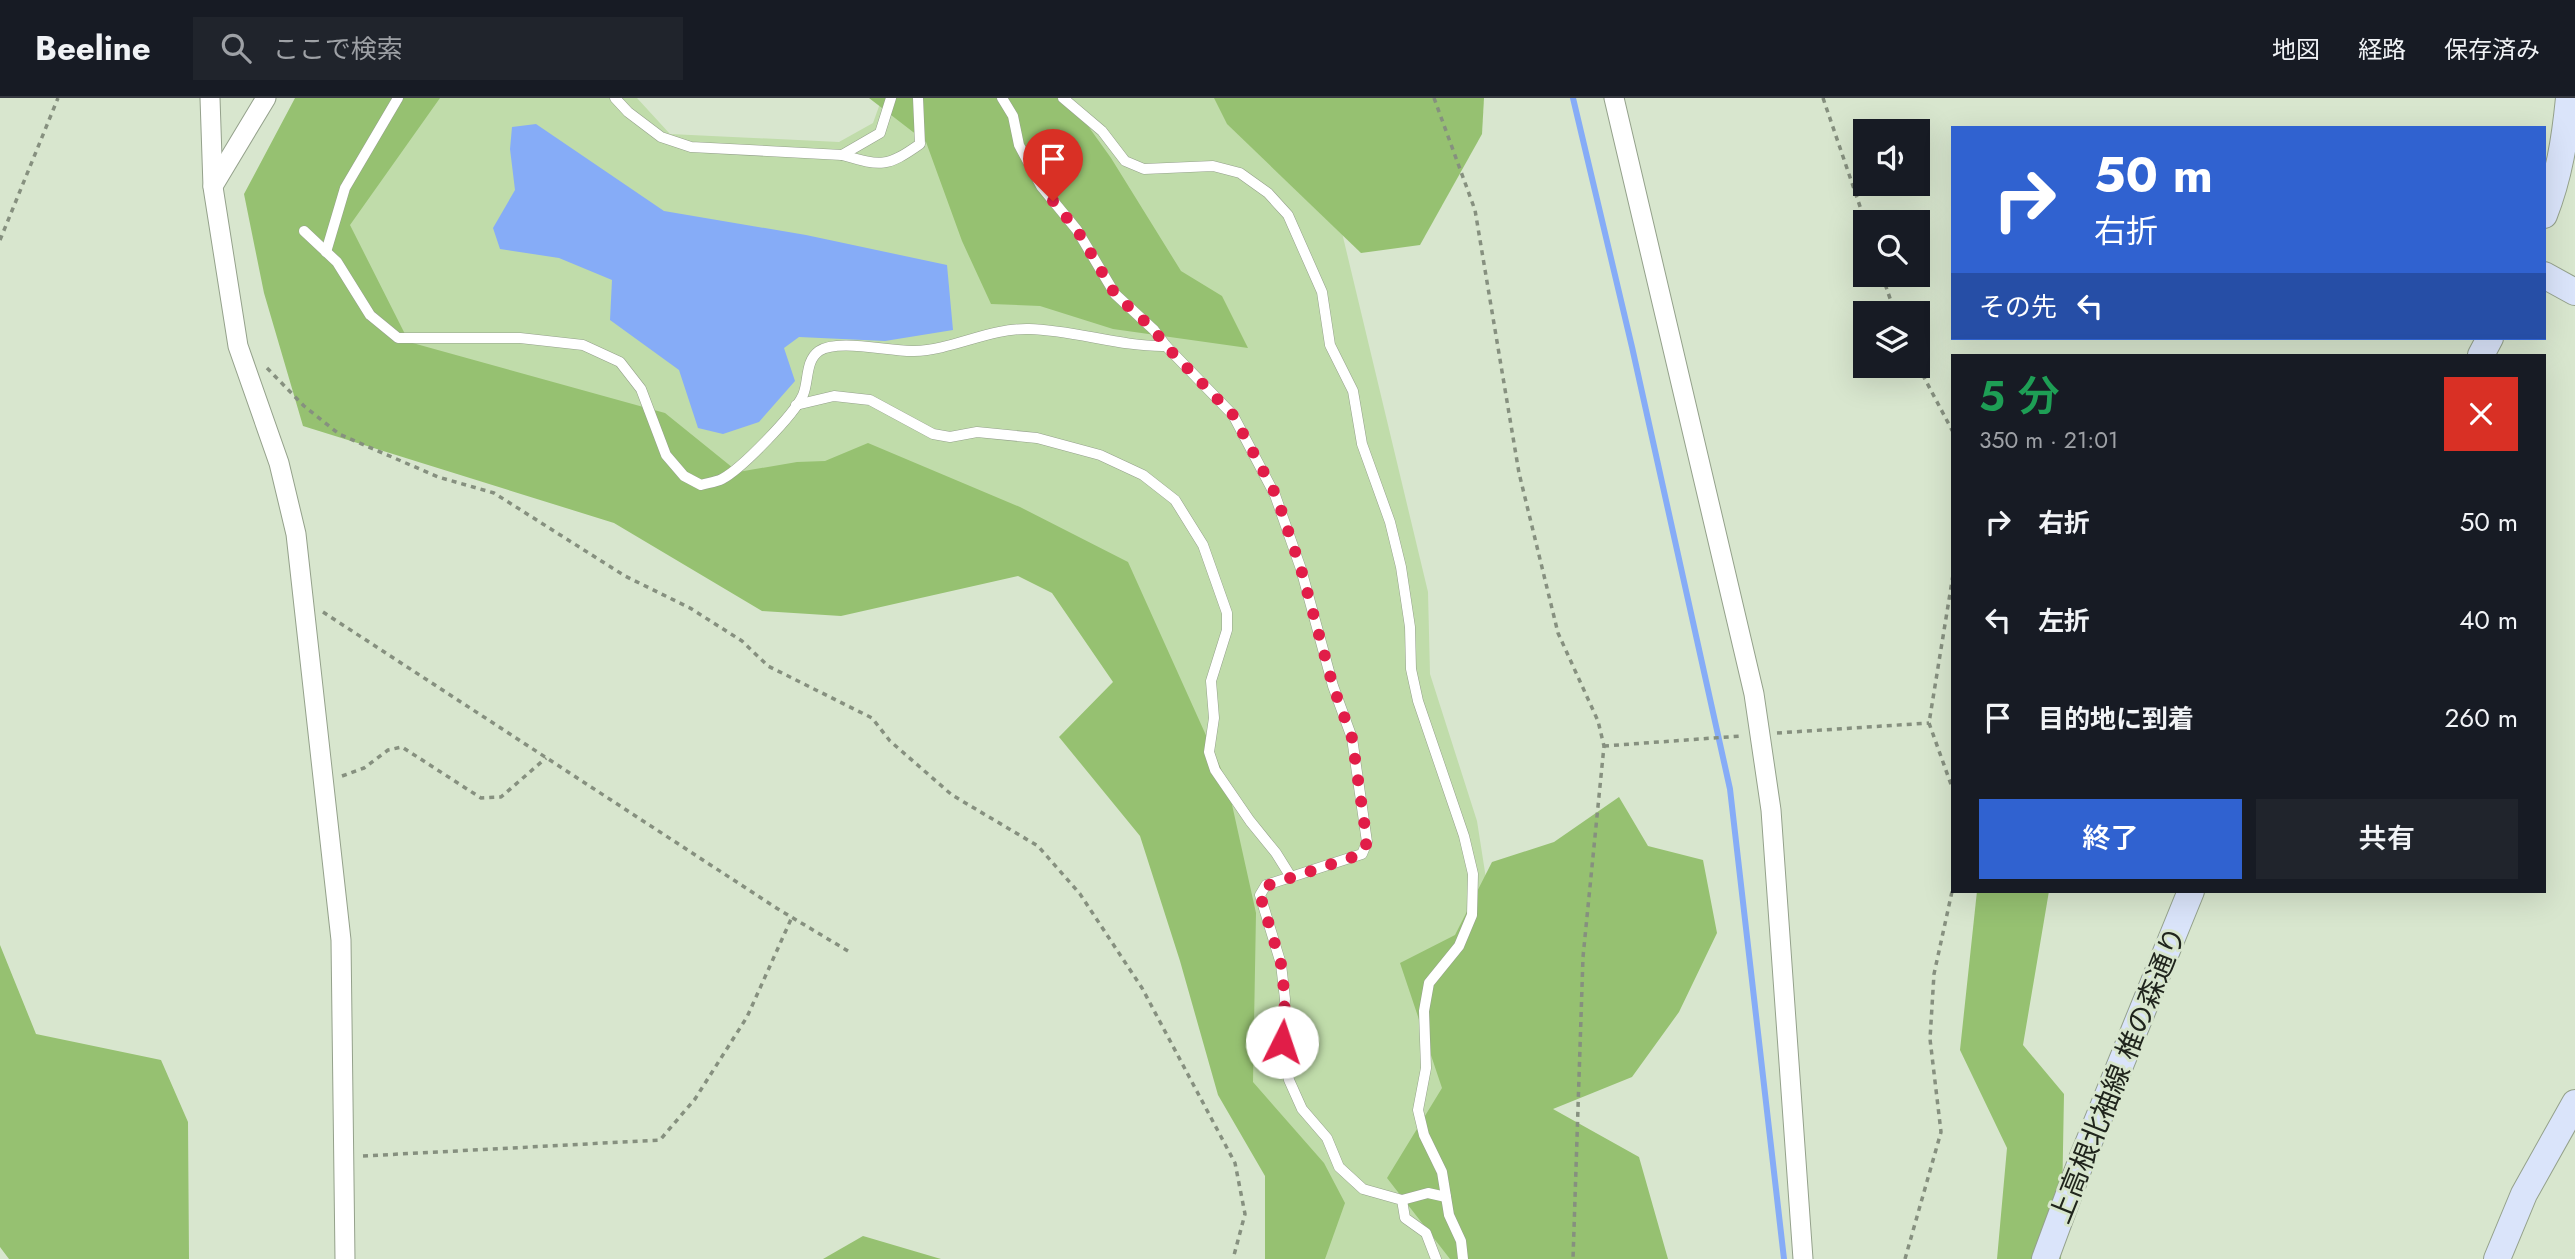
<!DOCTYPE html>
<html lang="ja">
<meta charset="utf-8">
<style>
:root{--surface:#171b24;--page:#20242c;--text:#f1f3f6;--muted:#9ea1a6;--line:#363941;--accent:#3062d0}
body{margin:0;font-family:Jost,"Noto Sans JP",sans-serif;background:var(--page);color:var(--text);height:100vh;display:flex;flex-direction:column;font-size:26px;white-space:nowrap}
*{box-sizing:border-box;margin:0}
p{font-size:23px;color:var(--muted)}
.icon{flex:none;width:38px;height:38px;fill:none;stroke:currentColor;stroke-width:2;stroke-linecap:round;stroke-linejoin:round}
.map{position:relative;flex:1;overflow:hidden}
.panel{position:absolute;left:1951px;top:256px;width:595px;height:539px;display:flex;flex-direction:column;background:var(--surface);border-radius:0px;box-shadow:0 7px 28px #0002}
.panel>*{flex:none}
.guide{position:absolute;left:1951px;top:28px;width:595px;height:214px;border-radius:0px;box-shadow:0 7px 28px #0002;background:#3062d0;color:#fff;overflow:hidden}
.fabs{position:absolute;left:1853px;top:21px;display:grid;gap:14px}
.fabs a{display:grid;place-items:center;width:77px;height:77px;border-radius:0px;background:var(--surface);box-shadow:0 7px 28px #0002;font-size:35px}
.pin{position:absolute;display:grid;place-items:center;width:60px;height:60px;color:#fff;margin:-72px -30px;border-radius:50% 50% 50% 0;rotate:-45deg;box-shadow:0 0 7px #0007}
.pin .icon{rotate:45deg}
.me{position:absolute;width:77px;margin:-38px;rotate:4deg;stroke-linejoin:round;filter:drop-shadow(0 0 5px #0008)}
.turn{display:flex;align-items:center;gap:24px;height:147px;padding:0 28px;font-size:32px}
.turn .icon{width:91px;height:91px;stroke-width:2.5}
.turn b{display:block;font-size:49px;line-height:60px}
.then{display:flex;align-items:center;height:66px;padding:0 28px;background:#0003;gap:14px;font-size:26px}
.round{display:grid;place-items:center;flex:none;width:74px;height:74px;border-radius:0px;background:var(--page)}
.summary{display:flex;align-items:center;justify-content:space-between;height:119px;padding:0 28px}
h1{font-size:42px;font-weight:600;line-height:52px;color:#1e9e55}
.action{display:flex;gap:14px;margin-top:auto;padding:14px 28px}
.action a{flex:1;height:80px;border-radius:0px;background:var(--accent);color:#fff;font-size:28px;font-weight:600;line-height:80px;text-align:center}
.action a+a{background:var(--page);color:var(--text)}
ul{padding:0;list-style:none}
li{display:flex;align-items:center;gap:21px;height:98px;padding:0 28px}
li div{flex:1}
li b{display:block;font-size:26px}
li em{font-style:normal}
header{display:flex;align-items:center;gap:42px;box-sizing:border-box;height:98px;padding:0 35px;background:var(--surface);border-bottom:2px solid var(--line)}
header strong{font-size:33px}
nav{display:flex;gap:38px;margin-inline-start:auto;font-size:24px}
.search{width:490px;height:63px;background:var(--page);display:flex;align-items:center;gap:18px;box-sizing:border-box;padding:0 24px;border-radius:0px;color:var(--muted);font-size:26px}
.map>svg:first-child{display:block}
.green{fill:#c0dcaa}
.forest{fill:#96c171}
.water{fill:#86acf7}
.lines{fill:none;stroke-linecap:round;stroke-linejoin:round}
.stream{stroke:#86acf7;stroke-width:6}
.lane-casing{stroke:#94a18b;stroke-width:11}
.street-casing{stroke:#94a18b;stroke-width:21}
.secondary-casing{stroke:#94a18b;stroke-width:28}
.path{stroke:#86907f;stroke-width:3.5;stroke-dasharray:5 5;stroke-linecap:butt}
.lane{stroke:#fff;stroke-width:10}
.street{stroke:#fff;stroke-width:19}
.secondary{stroke:#dae4fa;stroke-width:26}
.route{stroke:#e11d48;stroke-width:12;stroke-dasharray:0 21.6}
.labels{text-anchor:middle;dominant-baseline:central;stroke-width:6;stroke-linejoin:round;paint-order:stroke}
.street-label{font-size:28px;fill:#20251d;stroke:#d8e6ce}
</style>
<header>
<strong>Beeline</strong>
<div class="search"><svg class="icon" aria-label="search" viewBox="0 0 24 24"><circle cx="10" cy="10" r="6"/><path d="M15 15l6 6"/></svg>ここで検索</div>
<nav><a>地図</a><a>経路</a><a>保存済み</a></nav>
</header>
<div class="map">
<svg width="2575" height="1161" viewBox="0 0 2575 1161">
<rect width="100%" height="100%" fill="#d8e6ce"/>
<path class="green" d="M380,0h257l33,36 169,8 34,-19 9,-25h356l100,118 90,376 2,82 47,147 25,160 1,278h-211l6,-73 -72,-128 -134,-473 -292,-78 -440,-157 -60,-115z"/>
<g class="forest">
<path d="M295,0h145l-90,127 59,117 256,71 73,59 59,-10 28,-1 43,-18 152,64 108,55 99,220 29,131 -3,169 71,81 21,40 -20,56h-60v-83l-47,-81 -38,-134 -40,-125 -81,-99 54,-55 -61,-89 -34,-17 -177,40 -79,-5 -148,-88 -311,-97 -39,-133 -20,-99z"/>
<path d="M869,0h199l43,60 70,113 41,25 26,52 -135,-19 -73,-23 -49,-2 -29,-63 -36,-99z"/>
<path d="M1214,0h270l-2,36 -62,111 -59,8 -134,-129z"/>
<path d="M1619,699l29,49 55,14 14,73 -38,79 -47,65 -79,32 86,48 29,102h-218l-63,-81 55,-90 -42,-125 55,-28 37,-73 62,-20z"/>
<path d="M1977,793h72l-26,154 41,49 -3,165h-64l10,-111 -47,-98z"/>
<path d="M0,847l36,89 125,26 27,62 1,137h-180l-9,-12z"/>
<path d="M863,1138l78,23h-118z"/>
</g>
<path class="water" d="M536,26l128,87 142,24 141,30 6,65 -68,11 -86,-4 -15,11 11,33 -36,41 -36,12 -25,-6 -19,-58 -69,-50 2,-40 -53,-22 -59,-9 -7,-21 22,-38 -5,-41 2,-22z"/>
<g class="lines">
<path class="stream" d="M1573,0l59,249 98,442 54,470"/>
<defs>
<g id="lane">
<path d="M615,0l13,14 33,25 30,10 151,8 38,-22 11,-35"/>
<path d="M1002,0l11,18 6,29 22,41 36,44 38,64 39,36 12,16"/>
<path d="M1063,0l39,33 23,30 19,8 69,-3 27,7 28,20 20,22 34,77 8,53 23,46 9,53 28,78 11,45 9,60 1,42 7,32 46,135 9,38 -1,41 -13,31 -30,37 -5,28 2,57 -8,42 6,25 18,37 7,43 12,26 2,18"/>
<path d="M842,57c39,11 44,13 78,-11l-2,-46"/>
<path d="M304,133l33,31 33,53 28,23h122l63,7 37,17 21,27 25,66 18,21 17,9c7,-2 15,-3 21,-6 19,-10 72,-64 81,-84 6,-14 2,-34 16,-44 19,-13 71,1 95,0 39,-1 75,-23 115,-22 46,1 91,18 137,17l67,69 42,80 26,74 32,117 19,52 15,104 -5,12 -96,31 -6,10 21,69 4,35 -3,43 7,38 13,29 25,29 12,29 24,22 39,11 3,18 21,15 10,26"/>
<path d="M326,154l19,-64 53,-90"/>
<path d="M796,307l38,-9 36,4 63,34 17,3 27,-5 60,6 63,17 43,20 32,25 28,45 24,68v17l-16,51 3,37 -5,34 6,18 35,51 26,32 15,24"/>
<path d="M1402,1102l26,-7 18,4"/>
</g>
<g id="street">
<path d="M210,0l3,89 25,159 41,117 17,71 45,406 4,319"/>
<path d="M1614,0l140,596 17,116 32,449"/>
<path d="M213,88l53,-88"/>
</g>
<g id="secondary">
<path d="M2544,117c15,-38 21,-76 25,-117"/>
<path d="M2544,177l31,17"/>
<path d="M2481,257l9,-17"/>
<path d="M2045,1161l37,-100 109,-268"/>
<path d="M2497,1161l27,-65 51,-91"/>
</g>
</defs>
<use href="#lane" class="lane-casing"/>
<use href="#street" class="street-casing"/>
<use href="#secondary" class="secondary-casing"/>
<g class="path">
<path d="M1434,0l41,112 44,263 39,160 40,88 6,25 -21,211 -10,302"/>
<path d="M1823,0l43,126"/>
<path d="M0,142l58,-142"/>
<path d="M1882,177l13,38"/>
<path d="M1918,268l35,66"/>
<path d="M267,270l37,38 35,28 99,43 56,16 131,83 65,32 52,33 26,25 104,52 18,23 62,54 86,51 42,48 62,94 93,175 10,51 -12,45"/>
<path d="M1953,477l-24,148 24,67"/>
<path d="M323,514l455,297 70,42"/>
<path d="M1777,635l152,-10"/>
<path d="M1604,648l137,-10"/>
<path d="M342,678l22,-8 24,-18 14,-3 79,51 20,-1 45,-39"/>
<path d="M363,1058l297,-16 35,-41 52,-82 45,-100"/>
<path d="M1905,1161l36,-127 -11,-93 4,-65 19,-87"/>
</g>
<use href="#lane" class="lane"/>
<use href="#street" class="street"/>
<use href="#secondary" class="secondary"/>
</g>
<g class="lines">
<path class="route" d="M1053,103l24,29 38,64 39,36 12,16 67,69 43,80 25,74 32,117 19,52 15,104 -5,12 -96,32 -6,9 21,69 4,35 -3,43"/>
</g>
<g class="labels">
<g class="street-label">
<text transform="translate(2118 977) rotate(-68)">上高根北袖線 椎の森通り</text>
</g>
</g>
</svg>
<div class="fabs">
<a><svg class="icon" aria-label="sound" viewBox="0 0 24 24"><path d="M4 9h4l5-4v14l-5-4H4zM17 9q2 3 0 6"/></svg></a>
<a><svg class="icon" aria-label="search" viewBox="0 0 24 24"><circle cx="10" cy="10" r="6"/><path d="M15 15l6 6"/></svg></a>
<a><svg class="icon" aria-label="layers" viewBox="0 0 24 24"><path d="M12 4l9 5-9 5-9-5zM3 14l9 5 9-5"/></svg></a>
</div>
<div class="pin" style="left:1053px;top:103px;background:#d93025"><svg class="icon" aria-label="arrive" viewBox="0 0 24 24"><path d="M6 21V4h12l-3 4 3 4H6"/></svg></div>
<svg class="me" style="left:1282px;top:944px" viewBox="-20 -20 40 40"><circle r="19" fill="#fff"/><path d="M0-13L10 11 0 6-10 11z" fill="#e11d48"/></svg>
<div class="guide">
<div class="turn"><svg class="icon" aria-label="right" viewBox="0 0 24 24"><path d="M7 20v-9h11M14 6l5 5-5 5"/></svg><div><b>50 m</b>右折</div></div>
<div class="then">その先<svg class="icon" aria-label="left" viewBox="0 0 24 24"><path d="M17 20v-9H6M10 6l-5 5 5 5"/></svg></div>
</div>
<section class="panel">
<div class="summary"><div><h1>5 分</h1><p>350 m · 21:01</p></div><a class="round" style="background:#d93025;color:#fff"><svg class="icon" aria-label="close" viewBox="0 0 24 24"><path d="M6 6l12 12M18 6L6 18"/></svg></a></div>
<ul>
<li><svg class="icon" aria-label="right" viewBox="0 0 24 24"><path d="M7 20v-9h11M14 6l5 5-5 5"/></svg><div><b>右折</b></div><em>50 m</em></li>
<li><svg class="icon" aria-label="left" viewBox="0 0 24 24"><path d="M17 20v-9H6M10 6l-5 5 5 5"/></svg><div><b>左折</b></div><em>40 m</em></li>
<li><svg class="icon" aria-label="arrive" viewBox="0 0 24 24"><path d="M6 21V4h12l-3 4 3 4H6"/></svg><div><b>目的地に到着</b></div><em>260 m</em></li>
</ul>
<div class="action"><a>終了</a><a>共有</a></div>
</section>
</div>
